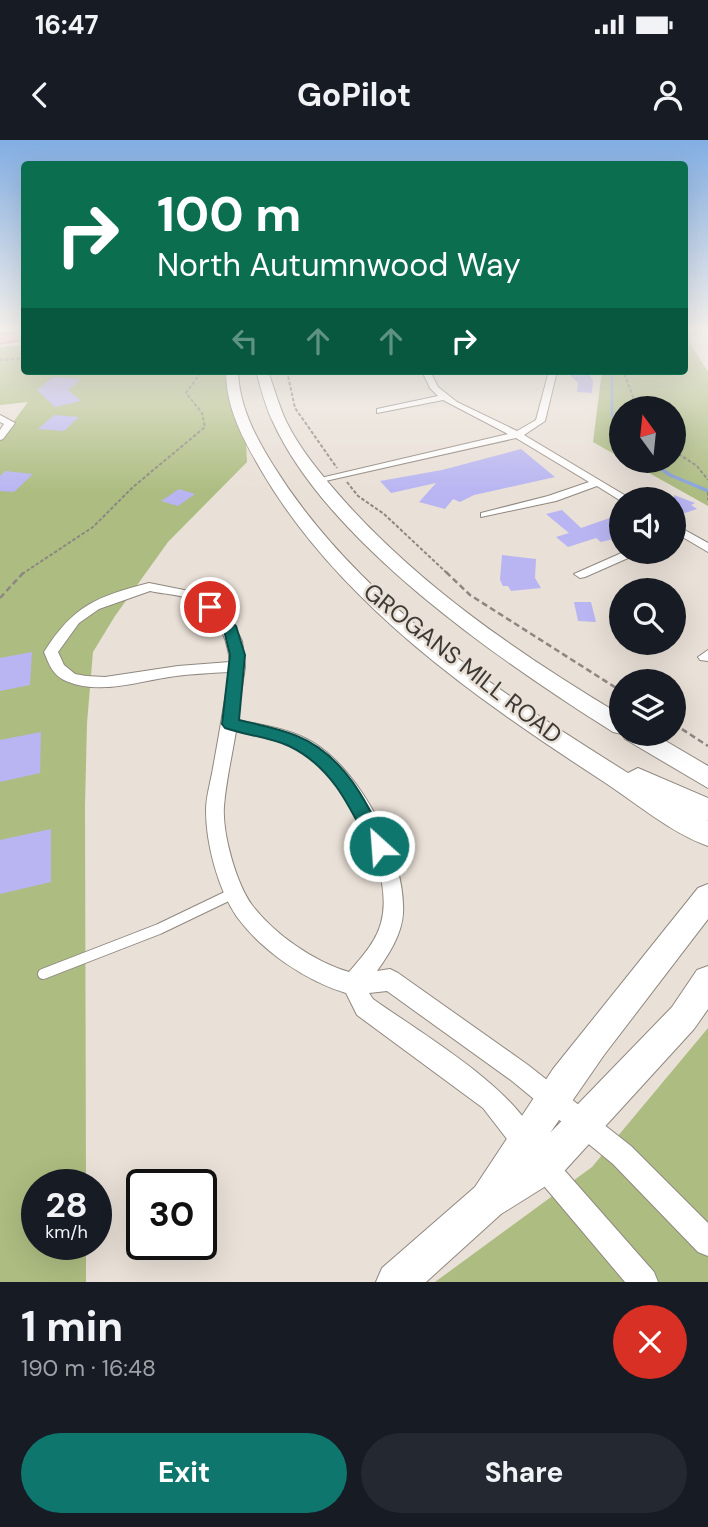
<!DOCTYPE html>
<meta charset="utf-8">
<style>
:root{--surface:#171b24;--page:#242831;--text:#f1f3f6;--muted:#9ea1a6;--accent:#0f766e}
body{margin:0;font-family:"DM Sans",sans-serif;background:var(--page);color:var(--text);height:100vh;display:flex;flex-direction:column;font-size:26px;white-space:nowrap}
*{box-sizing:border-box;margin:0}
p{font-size:23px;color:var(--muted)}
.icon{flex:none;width:38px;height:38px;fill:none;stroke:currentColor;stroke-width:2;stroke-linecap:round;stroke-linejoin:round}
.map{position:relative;height:1142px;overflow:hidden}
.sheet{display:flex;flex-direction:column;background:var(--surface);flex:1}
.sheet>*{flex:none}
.banner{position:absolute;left:21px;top:21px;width:667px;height:214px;border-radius:7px;box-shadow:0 7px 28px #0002;background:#0b6e4f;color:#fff;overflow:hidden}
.needle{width:46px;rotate:345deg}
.tools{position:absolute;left:609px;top:256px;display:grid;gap:14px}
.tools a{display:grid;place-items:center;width:77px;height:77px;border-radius:50%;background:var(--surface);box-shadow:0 7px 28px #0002;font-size:35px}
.speed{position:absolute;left:21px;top:1029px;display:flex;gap:14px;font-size:35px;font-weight:700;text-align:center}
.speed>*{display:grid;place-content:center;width:91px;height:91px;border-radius:50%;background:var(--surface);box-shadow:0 7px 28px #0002;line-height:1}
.speed small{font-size:18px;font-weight:400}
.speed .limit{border:4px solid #111;border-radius:10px;background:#fff;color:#111}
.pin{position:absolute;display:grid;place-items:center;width:60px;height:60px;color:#fff;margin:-30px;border:4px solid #fff;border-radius:50%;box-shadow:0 2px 7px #0007}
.me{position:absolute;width:77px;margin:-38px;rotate:334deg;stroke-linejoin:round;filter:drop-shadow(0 0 5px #0008)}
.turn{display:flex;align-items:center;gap:24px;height:147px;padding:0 21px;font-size:32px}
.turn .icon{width:91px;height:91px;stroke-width:2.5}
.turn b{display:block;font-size:49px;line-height:60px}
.lanes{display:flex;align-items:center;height:66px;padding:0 21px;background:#0003;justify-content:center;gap:35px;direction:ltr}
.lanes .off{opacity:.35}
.round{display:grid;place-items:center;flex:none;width:74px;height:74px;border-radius:37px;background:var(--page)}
.head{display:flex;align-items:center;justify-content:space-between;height:119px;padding:0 21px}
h1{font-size:42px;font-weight:700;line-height:52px}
.button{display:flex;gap:14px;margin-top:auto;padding:14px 21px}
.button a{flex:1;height:80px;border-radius:42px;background:var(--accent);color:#fff;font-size:28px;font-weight:700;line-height:80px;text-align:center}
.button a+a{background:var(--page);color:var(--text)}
.status{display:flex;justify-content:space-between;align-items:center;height:49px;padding:0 35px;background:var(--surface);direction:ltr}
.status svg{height:19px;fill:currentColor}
header{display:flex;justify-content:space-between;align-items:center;height:91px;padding:0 21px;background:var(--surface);font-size:32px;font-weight:700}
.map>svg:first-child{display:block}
.green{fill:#adbd81}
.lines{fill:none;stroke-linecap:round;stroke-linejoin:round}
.stream-far1{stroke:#8aa4db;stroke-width:2.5}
.stream{stroke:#8aa4db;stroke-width:3.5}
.building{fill:#b8b5f2}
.lane-casing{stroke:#908880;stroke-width:12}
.street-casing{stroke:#908880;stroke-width:2}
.secondary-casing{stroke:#908880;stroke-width:2}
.primary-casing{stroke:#b36c7a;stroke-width:3}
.path-far1{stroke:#8c8780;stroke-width:2;stroke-dasharray:3.5 2;stroke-linecap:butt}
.path{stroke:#8c8780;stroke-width:2.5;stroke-dasharray:6 3.5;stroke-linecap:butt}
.lane{stroke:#fff;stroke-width:10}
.street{fill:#fff;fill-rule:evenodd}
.secondary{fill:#fff;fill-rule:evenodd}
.primary{fill:#f7b7c5;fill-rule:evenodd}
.route{fill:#0f766e;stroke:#0a4d48;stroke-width:2}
.labels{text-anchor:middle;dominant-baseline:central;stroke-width:5;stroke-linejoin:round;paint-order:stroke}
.street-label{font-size:24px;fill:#3d3a36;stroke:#e9e0d7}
</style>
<div class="status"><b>16:47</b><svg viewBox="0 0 49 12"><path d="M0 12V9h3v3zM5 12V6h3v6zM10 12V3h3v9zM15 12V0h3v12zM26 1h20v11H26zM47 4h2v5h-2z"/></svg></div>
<header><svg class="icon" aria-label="back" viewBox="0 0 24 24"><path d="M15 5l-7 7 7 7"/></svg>GoPilot<svg class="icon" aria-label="person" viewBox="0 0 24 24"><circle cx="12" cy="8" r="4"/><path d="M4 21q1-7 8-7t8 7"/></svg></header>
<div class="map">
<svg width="708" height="1142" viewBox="0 0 708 1142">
<rect width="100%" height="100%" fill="#e9e0d7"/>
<g class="green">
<path d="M684,191h6l1,14 17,27v134l-82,-46h48v-52h-53v50l-28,-16 9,-71h82z"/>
<path d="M24,205v26h203l19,71 1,20 -79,80 -53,74 -22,36 -6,71 -2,82 1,380h-49v59h49v38h-86v-842l28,-38 -28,3v-58z"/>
<path d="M708,888v254h-273l157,-115z"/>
</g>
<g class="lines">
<path class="stream-far1" d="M612,231v43l8,23"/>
<g class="stream">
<path d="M619,295l2,3"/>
<path d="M649,320l21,15 38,16"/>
</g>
</g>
<g class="building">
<path d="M566,231h22l5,10 -1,12 -15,-1 1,-9z"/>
<path d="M53,237l28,2 -13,11 13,11 -26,6 -18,-17z"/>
<path d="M54,275l25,2 -15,14 -26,-2z"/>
<path d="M521,309l34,28 -81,18 -14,7 -7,-3 -8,10 -26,-7 17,-19 -45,10 -11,-12 62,-11z"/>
<path d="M5,331l28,3 -19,18 -14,-1v-15z"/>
<path d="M179,349l16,5 -17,12 -17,-5z"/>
<path d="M674,355l21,8 -4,2 6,4 -15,5 -8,-2z"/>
<path d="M562,370l19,18 40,-14v23l-20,5 -5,-4 -28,9 -12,-10 13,-4 -23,-19z"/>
<path d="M502,415l34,4 -1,19 6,10 -30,3 -3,-5h-5l-3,-6z"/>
<path d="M574,462h17l5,20 -18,-1z"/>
<path d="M32,512l-2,33 -30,6v-33z"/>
<path d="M41,592l-1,41 -40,9v-42z"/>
<path d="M51,689v53l-51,12v-54z"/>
</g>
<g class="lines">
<defs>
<path id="lane" d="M43,834l116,-45 75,-36"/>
<g id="street">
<path d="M422,231h8l8,16 19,15 60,29 19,-11 13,-49h8l-12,50 -21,14 107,64h-10v2l-24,-15 -41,15 -75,16v-4l67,-17 41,-14 -73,-44 -204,46v-4l196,-46 -65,-34 -66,13v-4l61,-13 -8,-8z"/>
<path d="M0,275l15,8 -12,16 -3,1v-10l4,-6 -4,-2z"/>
<path d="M674,384l34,19v9l-34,-20z"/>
<path d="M626,411h18l-59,26 -5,1 -6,-4z"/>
<path d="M149,443l50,10 31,25 12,23 3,26 -8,53c25,5 55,9 77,23 47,29 92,115 89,170 -1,21 -14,41 -26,58l13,-2 8,4 130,92 103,81 77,77v33l-10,-4 -85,-88 -101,-83 -125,-90 -18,2 4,6c49,35 143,89 166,144l-4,9 -9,4 -9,-4 -34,-44 -126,-93 -11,-22c-40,-12 -84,-42 -109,-76 -19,-28 -31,-73 -31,-107 0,-14 5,-29 7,-42 6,-32 11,-64 17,-96 -20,1 -41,2 -61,5 -33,5 -70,18 -103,4 -13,-5 -17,-17 -22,-29 30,-47 52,-55 105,-69zM150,451c12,3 28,3 39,8 27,12 38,36 41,63l-52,4 -73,11 -19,-1 -11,-2 -11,-9 -6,-13 21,-29 20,-14zM236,591c22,5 46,8 66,20 44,28 94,120 79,172 -5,19 -20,35 -32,49 -35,-10 -75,-38 -97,-67 -16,-22 -30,-72 -28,-99 2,-25 8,-50 12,-75z"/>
<path d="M708,510v11l-8,-1 -2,-3z"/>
<path d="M542,1011l9,4 103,117 4,10h-33l-92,-109 -4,-9 4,-9z"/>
</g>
<g id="secondary">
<path d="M226,231h12c1,35 17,65 35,94 83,134 224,226 355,308l10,-5 70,30v23l-3,-2 3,2v25c-37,-13 -72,-43 -104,-64 -127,-83 -265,-178 -343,-312 -18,-31 -35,-62 -35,-99z"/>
<path d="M256,231h12c6,17 11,35 18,50 13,27 34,52 53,74 79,90 180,159 282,220v18h31l56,33v22l-83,-49 -3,-5 -9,-2c-111,-70 -285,-189 -340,-310 -8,-16 -12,-34 -17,-51z"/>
<path d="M708,744v35l-104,136 -54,78 122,-126 25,-37 11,-4v43l-14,20 -137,150 -56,35 -75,68h-50l6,-14 93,-81 78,-118 145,-181z"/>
</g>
<path id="primary" d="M24,192v7l-24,4v-8z"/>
</defs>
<use href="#lane" class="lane-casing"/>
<use href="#street" class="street-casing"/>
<use href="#secondary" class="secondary-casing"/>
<use href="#primary" class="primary-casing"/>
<g class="path-far1">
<path d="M0,220l24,-2"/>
<path d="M287,231l8,37 42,60"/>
<path d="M628,231l-4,2 11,29 -1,6"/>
<path d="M674,311l23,15 11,14"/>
<path d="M347,342l11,14 26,18 64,60"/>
<path d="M708,352v8"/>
<path d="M22,434l71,-47 40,-40 72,-60 -3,-14 -16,-20 16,-22"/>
</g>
<g class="path">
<path d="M446,432l24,23 151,96"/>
<path d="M0,458l24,-26"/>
<path d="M674,584l34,22"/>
</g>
<use href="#lane" class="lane"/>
<use href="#street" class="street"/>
<use href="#secondary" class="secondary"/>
<use href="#primary" class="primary"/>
</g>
<linearGradient id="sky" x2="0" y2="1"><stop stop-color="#82aee3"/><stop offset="0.54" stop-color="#f5f1ed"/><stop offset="1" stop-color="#f5f1ed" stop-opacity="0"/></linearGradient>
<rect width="708" height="351" fill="url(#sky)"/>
<path class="route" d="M210,462l26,24 9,29 -6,65c19,5 40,8 58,16 47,19 70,66 91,110l-2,5h-14c-21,-42 -39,-84 -83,-105 -20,-9 -44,-11 -64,-18l-3,-4 8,-69 -6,-25 -21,-23z"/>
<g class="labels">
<g class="street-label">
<text transform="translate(463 523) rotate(38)">GROGANS MILL ROAD</text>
</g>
</g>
</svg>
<div class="tools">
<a><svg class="needle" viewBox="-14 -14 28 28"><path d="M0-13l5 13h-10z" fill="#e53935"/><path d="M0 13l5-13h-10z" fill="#9ea1a6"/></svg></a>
<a><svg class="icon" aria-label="sound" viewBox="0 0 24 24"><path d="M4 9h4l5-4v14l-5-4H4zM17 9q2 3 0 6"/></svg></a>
<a><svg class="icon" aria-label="search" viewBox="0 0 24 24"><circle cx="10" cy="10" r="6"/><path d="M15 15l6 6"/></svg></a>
<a><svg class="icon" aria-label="layers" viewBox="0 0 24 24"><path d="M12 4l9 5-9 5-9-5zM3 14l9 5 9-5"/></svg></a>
</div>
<div class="speed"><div>28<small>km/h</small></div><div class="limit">30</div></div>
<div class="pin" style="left:210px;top:467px;background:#d93025"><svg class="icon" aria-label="arrive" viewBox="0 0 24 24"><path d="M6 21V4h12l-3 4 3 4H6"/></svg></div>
<svg class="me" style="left:379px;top:706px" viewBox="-20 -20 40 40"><circle r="17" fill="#0f766e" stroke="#fff" stroke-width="3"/><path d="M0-11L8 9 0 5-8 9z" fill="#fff"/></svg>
<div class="banner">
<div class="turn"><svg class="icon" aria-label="right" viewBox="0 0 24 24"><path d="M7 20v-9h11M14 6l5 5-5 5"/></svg><div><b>100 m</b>North Autumnwood Way</div></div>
<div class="lanes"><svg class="icon off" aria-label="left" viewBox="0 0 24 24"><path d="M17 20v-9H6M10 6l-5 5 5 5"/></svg><svg class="icon off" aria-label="ahead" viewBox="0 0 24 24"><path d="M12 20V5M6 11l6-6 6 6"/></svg><svg class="icon off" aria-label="ahead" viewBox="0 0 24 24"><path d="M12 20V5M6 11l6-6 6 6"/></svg><svg class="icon" aria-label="right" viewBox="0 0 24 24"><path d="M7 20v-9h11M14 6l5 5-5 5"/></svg></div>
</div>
</div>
<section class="sheet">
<div class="head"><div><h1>1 min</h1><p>190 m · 16:48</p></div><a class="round" style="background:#d93025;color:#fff"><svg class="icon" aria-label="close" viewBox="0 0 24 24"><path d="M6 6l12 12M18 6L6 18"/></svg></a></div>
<div class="button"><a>Exit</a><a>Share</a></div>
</section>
